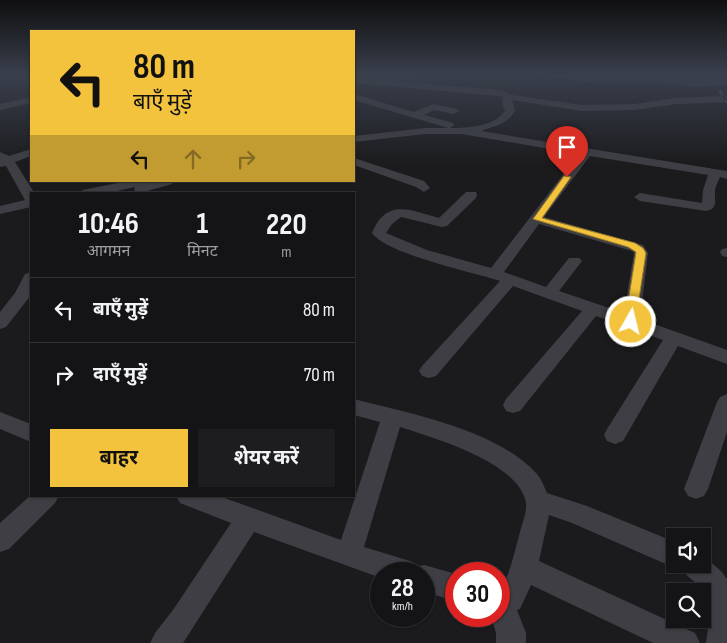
<!DOCTYPE html>
<html lang="hi">
<meta charset="utf-8">
<style>
:root{--surface:#141416;--page:#1d1d1f;--text:#f1f3f6;--muted:#9d9ea1;--line:#333335;--accent:#f3c33d}
body{margin:0;font-family:"Sofia Sans Condensed","Noto Sans Devanagari",sans-serif;background:var(--page);color:var(--text);height:100vh;display:flex;flex-direction:column;font-size:19px;white-space:nowrap}
*{box-sizing:border-box;margin:0}
p{font-size:16px;color:var(--muted)}
.icon{flex:none;width:28px;height:28px;fill:none;stroke:currentColor;stroke-width:2;stroke-linecap:round;stroke-linejoin:round}
.map{position:relative;flex:1;overflow:hidden}
.panel{position:absolute;left:30px;top:192px;width:325px;height:305px;display:flex;flex-direction:column;background:var(--surface);border-radius:0px;box-shadow:0 1px 4px #0004,0 0 0 1px var(--line)}
.panel>*{flex:none}
.top-card{position:absolute;left:30px;top:30px;width:325px;height:152px;border-radius:0px;box-shadow:0 1px 4px #0004,0 0 0 1px var(--line);background:#f3c33d;color:#111;overflow:hidden}
.tools{position:absolute;left:666px;top:528px;display:grid;gap:10px}
.tools a{display:grid;place-items:center;width:45px;height:45px;border-radius:0px;background:var(--surface);box-shadow:0 1px 4px #0004,0 0 0 1px var(--line);font-size:25px}
.speed{position:absolute;left:370px;top:562px;display:flex;gap:10px;font-size:25px;font-weight:700;text-align:center}
.speed>*{display:grid;place-content:center;width:65px;height:65px;border-radius:50%;background:var(--surface);box-shadow:0 1px 4px #0004,0 0 0 1px var(--line);line-height:1}
.speed small{font-size:12px;font-weight:400}
.speed .limit{border:8px solid #d22;background:#fff;color:#111}
.pin{position:absolute;display:grid;place-items:center;width:42px;height:42px;color:#fff;margin:-51px -21px;border-radius:50% 50% 50% 0;rotate:-45deg;box-shadow:0 0 5px #0007}
.pin .icon{rotate:45deg}
.me{position:absolute;width:55px;margin:-28px;rotate:8deg;stroke-linejoin:round;filter:drop-shadow(0 0 4px #0008)}
.turn{display:flex;align-items:center;gap:18px;height:105px;padding:0 20px;font-size:22px}
.turn .icon{width:65px;height:65px;stroke-width:2.5}
.turn b{display:block;font-size:35px;line-height:42px}
.lanes{display:flex;align-items:center;height:48px;padding:0 20px;background:#0003;justify-content:center;gap:25px;direction:ltr}
.lanes .off{opacity:.35}
.eta{display:flex;justify-content:space-evenly;align-items:center;height:85px;text-align:center}
.eta b{font-size:30px;font-weight:700;line-height:35px}
.button{display:flex;gap:10px;margin-top:auto;padding:10px 20px}
.button a{flex:1;height:58px;border-radius:0px;background:var(--accent);color:#111;font-size:20px;font-weight:700;line-height:58px;text-align:center}
.button a+a{background:var(--page);color:var(--text)}
ul{padding:0;list-style:none}
li{display:flex;align-items:center;gap:15px;height:65px;padding:0 20px;border-top:1px solid var(--line)}
li div{flex:1}
li b{display:block;font-size:19px}
li em{font-style:normal}
.map>svg:first-child{display:block}
.water{fill:#303942}
.lines{fill:none;stroke-linecap:round;stroke-linejoin:round}
.minor{fill:#3e3e44;fill-rule:evenodd}
.rail-casing{stroke:#4f5057;stroke-width:3}
.rail{stroke:#161618;stroke-width:2;stroke-dasharray:6;stroke-linecap:butt}
.route{fill:#f3c33d;stroke:#9e7f28}
</style>
<div class="map">
<svg width="727" height="643" viewBox="0 0 727 643">
<rect width="100%" height="100%" fill="#1b1b1d"/>
<g class="water">
<path d="M354,75l59,2 83,-2 -100,6 -42,-2z"/>
<path d="M536,75h191v10l-30,2 -36,-4h-68z"/>
</g>
<g class="lines">
<g class="minor">
<path d="M354,78l146,12 12,5 70,10 52,-1 42,-6 51,-2v6l-51,2 -42,6 -52,1 -70,-11 3,11c-8,14 -21,15 -34,20l246,40v8l-7,-2c-2,4 -4,9 -5,13 -1,11 4,18 -9,21l-66,-10 -6,-4 6,-4 62,10 1,-13 5,-15 -118,-19 -46,61 99,28 5,8 -8,66 87,31v14l-49,-18 -55,95 -8,3 -8,-3 -3,-6 3,-6 56,-89 -67,-24 -76,95 -7,2 -7,-2 -3,-6 3,-6 76,-88 -69,-25 -77,90 -7,2 -7,-2 -3,-5 3,-5 78,-85c-27,-9 -114,-27 -128,-48 15,-36 39,-22 67,-15l27,-26h10l1,3 -1,3 -29,28 -5,1 -41,-10 -9,7 -6,9 41,17 64,18 88,-114 -117,-20h-37l-71,8v-6l71,-8h23l-94,-28v-6l60,18 19,-8 24,5 2,2 -5,3 -20,-4 -10,5 29,8 1,2 -4,3c17,0 44,-1 55,-17l-3,-7 1,-7 -5,-1 -144,-13zM539,224l93,27 2,2 -10,60 -65,-22 23,-30 -3,-3h-10l-23,29 -42,-15z"/>
<path d="M31,97v6l-31,7v-6z"/>
<path d="M31,149v7l-16,6 20,32h-4v13l-31,7v-8l25,-6 -19,-34 -6,1v-15l9,4z"/>
<path d="M354,158l70,23 6,7 -6,4 -8,-5 -62,-22z"/>
<path d="M127,181h47l-2,3 -32,9 -4,-1 -2,-3 1,-2 -32,7h-26l6,-4z"/>
<path d="M727,248v9l-5,-1 -2,-4 2,-3z"/>
<path d="M31,272v23l-25,32 -6,2v-17l15,-19 10,-19z"/>
<path d="M727,394v38l-19,57 -4,7 -8,3 -8,-3 -4,-7 33,-87 3,-5z"/>
<path d="M354,399c55,14 143,31 182,74 5,5 8,13 11,20l40,13 88,36v22h27v-9l19,16 6,8v64h-21c3,-22 7,-43 -10,-60 -7,-6 -12,-9 -16,-18l-5,3 -103,-45 -23,-8 -10,46 156,72 5,10h-47l-122,-58 -11,24 -3,1 9,23v10h-30v-10l-5,-17h8v-29h3c9,-16 12,-34 17,-51 2,-11 10,-26 6,-37 -11,-38 -91,-61 -125,-72l-36,120 46,14 10,5 4,-1 32,9v28l-32,-11v-17h-43v4l-127,-46 -71,111h-33l5,-10 18,-23 58,-87 -51,-20 -4,-7h43l122,44 39,-118 -26,-7z"/>
<path d="M0,412l31,12v18l-31,-13z"/>
<path d="M31,495l28,1 -4,7 -46,46 -9,3v-29z"/>
</g>
<defs>
<path id="rail" d="M710,75l17,27"/>
</defs>
<use href="#rail" class="rail-casing"/>
<use href="#rail" class="rail"/>
</g>
<linearGradient id="sky" x2="0" y2="1"><stop stop-color="#0f0f10"/><stop offset="0.45" stop-color="#393f4c"/><stop offset="1" stop-color="#393f4c" stop-opacity="0"/></linearGradient>
<rect width="727" height="165" fill="url(#sky)"/>
<path class="route" d="M564,176l7,1 -29,41 93,25 8,5 3,5 -11,72h-8l-2,-3 11,-70 -8,-5 -95,-28z"/>
</svg>
<div class="tools">
<a><svg class="icon" aria-label="sound" viewBox="0 0 24 24"><path d="M4 9h4l5-4v14l-5-4H4zM17 9q2 3 0 6"/></svg></a>
<a><svg class="icon" aria-label="search" viewBox="0 0 24 24"><circle cx="10" cy="10" r="6"/><path d="M15 15l6 6"/></svg></a>
</div>
<div class="speed"><div>28<small>km/h</small></div><div class="limit">30</div></div>
<div class="pin" style="left:567px;top:177px;background:#d93025"><svg class="icon" aria-label="arrive" viewBox="0 0 24 24"><path d="M6 21V4h12l-3 4 3 4H6"/></svg></div>
<svg class="me" style="left:631px;top:322px" viewBox="-20 -20 40 40"><circle r="17" fill="#f3c33d" stroke="#fff" stroke-width="3"/><path d="M0-11L8 9 0 5-8 9z" fill="#fff"/></svg>
<div class="top-card">
<div class="turn"><svg class="icon" aria-label="left" viewBox="0 0 24 24"><path d="M17 20v-9H6M10 6l-5 5 5 5"/></svg><div><b>80 m</b>बाएँ मुड़ें</div></div>
<div class="lanes"><svg class="icon" aria-label="left" viewBox="0 0 24 24"><path d="M17 20v-9H6M10 6l-5 5 5 5"/></svg><svg class="icon off" aria-label="ahead" viewBox="0 0 24 24"><path d="M12 20V5M6 11l6-6 6 6"/></svg><svg class="icon off" aria-label="right" viewBox="0 0 24 24"><path d="M7 20v-9h11M14 6l5 5-5 5"/></svg></div>
</div>
<section class="panel">
<div class="eta">
<div><b>10:46</b><p>आगमन</p></div>
<div><b>1</b><p>मिनट</p></div>
<div><b>220</b><p>m</p></div>
</div>
<ul>
<li><svg class="icon" aria-label="left" viewBox="0 0 24 24"><path d="M17 20v-9H6M10 6l-5 5 5 5"/></svg><div><b>बाएँ मुड़ें</b></div><em>80 m</em></li>
<li><svg class="icon" aria-label="right" viewBox="0 0 24 24"><path d="M7 20v-9h11M14 6l5 5-5 5"/></svg><div><b>दाएँ मुड़ें</b></div><em>70 m</em></li>
</ul>
<div class="button"><a>बाहर</a><a>शेयर करें</a></div>
</section>
</div>
